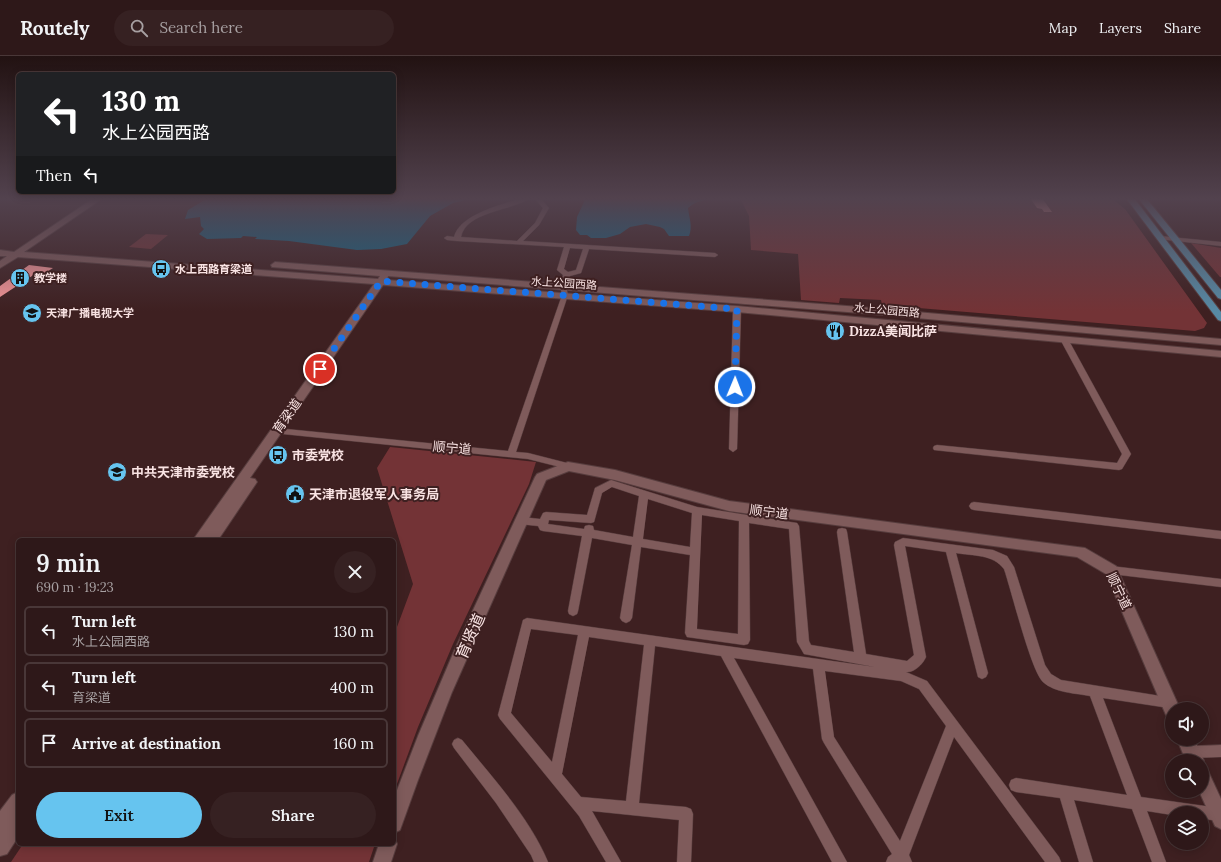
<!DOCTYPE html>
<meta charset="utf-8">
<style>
:root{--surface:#2e1819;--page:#362122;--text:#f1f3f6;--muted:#a7a0a2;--line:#493738;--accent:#66c4ef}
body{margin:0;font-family:Lora,"Noto Sans SC",serif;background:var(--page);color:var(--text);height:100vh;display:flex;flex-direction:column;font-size:15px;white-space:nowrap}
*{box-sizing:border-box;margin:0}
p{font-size:13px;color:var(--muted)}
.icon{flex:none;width:22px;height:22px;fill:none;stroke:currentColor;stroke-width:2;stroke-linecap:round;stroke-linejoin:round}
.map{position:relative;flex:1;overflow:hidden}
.panel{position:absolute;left:16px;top:482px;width:380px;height:308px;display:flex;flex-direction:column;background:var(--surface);border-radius:6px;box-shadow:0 2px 10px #0003,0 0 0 1px var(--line)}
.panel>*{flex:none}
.banner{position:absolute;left:16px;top:16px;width:380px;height:122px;border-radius:6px;box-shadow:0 2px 10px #0003,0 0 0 1px var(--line);background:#202124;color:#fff;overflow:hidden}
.tools{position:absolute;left:1165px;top:646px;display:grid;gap:8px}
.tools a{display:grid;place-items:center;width:44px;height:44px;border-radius:50%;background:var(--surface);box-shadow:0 2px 10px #0003,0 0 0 1px var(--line);font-size:20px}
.pin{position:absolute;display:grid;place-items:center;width:34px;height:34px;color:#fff;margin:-17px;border:2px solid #fff;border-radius:50%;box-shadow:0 1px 4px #0007}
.me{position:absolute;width:44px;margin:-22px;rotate:1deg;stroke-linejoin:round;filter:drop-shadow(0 0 3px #0008)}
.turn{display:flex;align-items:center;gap:14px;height:84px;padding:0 20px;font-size:18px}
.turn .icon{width:52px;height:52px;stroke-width:2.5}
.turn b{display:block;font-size:28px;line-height:34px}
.then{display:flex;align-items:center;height:38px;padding:0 20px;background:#0003;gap:8px;font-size:15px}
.round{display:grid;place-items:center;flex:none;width:42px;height:42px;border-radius:21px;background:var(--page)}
.headline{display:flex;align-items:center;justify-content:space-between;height:68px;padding:0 20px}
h1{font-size:24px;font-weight:600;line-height:30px}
.button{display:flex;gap:8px;margin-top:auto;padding:8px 20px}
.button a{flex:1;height:46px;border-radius:24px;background:var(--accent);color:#111;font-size:16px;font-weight:600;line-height:46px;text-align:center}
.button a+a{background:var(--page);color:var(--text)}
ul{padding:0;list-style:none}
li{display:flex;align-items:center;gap:12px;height:50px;margin:0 8px 6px;padding:0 12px;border:2px solid var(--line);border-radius:6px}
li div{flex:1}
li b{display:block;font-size:15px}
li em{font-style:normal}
header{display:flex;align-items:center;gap:24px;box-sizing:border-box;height:56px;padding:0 20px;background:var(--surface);border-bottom:1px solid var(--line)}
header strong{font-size:19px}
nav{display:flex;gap:22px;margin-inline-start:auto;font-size:14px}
.search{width:280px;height:36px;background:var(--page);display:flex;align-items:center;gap:10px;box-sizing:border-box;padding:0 14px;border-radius:22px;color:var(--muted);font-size:15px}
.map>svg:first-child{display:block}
.green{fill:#733336}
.water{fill:#0f6788}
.building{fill:#f59698}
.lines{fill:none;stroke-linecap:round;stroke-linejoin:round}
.street-casing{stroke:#573d3e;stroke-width:1}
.secondary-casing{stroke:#573d3e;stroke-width:2}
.primary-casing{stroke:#573d3e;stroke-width:2}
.street{fill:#7f5b5b;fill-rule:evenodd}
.secondary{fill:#7f5b5b;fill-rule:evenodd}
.primary{fill:#5789a4;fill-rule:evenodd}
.route{stroke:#1a73e8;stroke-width:7;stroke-dasharray:0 12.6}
.labels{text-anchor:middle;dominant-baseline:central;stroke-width:4;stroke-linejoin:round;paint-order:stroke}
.far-poi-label{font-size:11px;font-weight:bold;fill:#f9e3e3;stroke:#3e2021;text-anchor:start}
.far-street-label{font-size:11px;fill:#f9e3e3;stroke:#3e2021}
.poi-label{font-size:13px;font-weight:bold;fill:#f9e3e3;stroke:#3e2021;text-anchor:start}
.street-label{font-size:13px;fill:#f9e3e3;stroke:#3e2021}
.near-street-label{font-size:16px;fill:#f9e3e3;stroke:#3e2021}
</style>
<header>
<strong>Routely</strong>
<div class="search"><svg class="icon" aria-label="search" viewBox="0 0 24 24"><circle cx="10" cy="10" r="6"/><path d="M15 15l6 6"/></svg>Search here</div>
<nav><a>Map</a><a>Layers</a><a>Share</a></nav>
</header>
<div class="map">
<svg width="1221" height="806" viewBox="0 0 1221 806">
<rect width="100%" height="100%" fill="#3e2021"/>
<g class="green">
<path d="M720,142h391l14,11 82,114 -3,5 -9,3 -313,-26 -1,-5 -41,-2 -1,5 -38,-3 -3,-46 -47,-4 -2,-34 -8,-16z"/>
<path d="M146,178l22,1 -17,14 -22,-2z"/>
<path d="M1191,187l30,5v29h-1z"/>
<path d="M390,391l146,15 -7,22 -76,160 -35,83 -24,65v-157l19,-51 -36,-116z"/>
<path d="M23,788h352l-6,18h-358z"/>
</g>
<g class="water">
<path d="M208,142h266l-21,5 -23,13 -23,28 -26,5 -24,1 -68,-9 -34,-2 2,-2 -14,-1 -2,2 -34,1 -8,-5 5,-5 -3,-3 -1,-9 -15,2 3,-9z"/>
<path d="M583,142h132c-10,2 -20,3 -27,10 1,9 5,19 1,28h-20l-5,-7 -4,-2 -14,-3 -16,3 -10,7 -14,4h-15l-4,-3h-7l-4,-5 1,-13 7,-15z"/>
</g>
<g class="building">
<path d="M1030,142h12l10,14h-8l-2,-3 -5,-1z"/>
<path d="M29,209l24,3 -11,7 -7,-1 -35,23v-11z"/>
</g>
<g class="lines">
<defs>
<g id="street">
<path d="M522,142h8c-18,13 -64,13 -69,39l56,4 18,-18 8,-15 -9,-10h6l9,10 -10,17 -16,16 192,12 3,2 -3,2 -126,-8 -8,24 -11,3 -4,10 2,9 -52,157 12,1 43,11 2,2 -2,2 -3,1 -40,-10 -255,-26 -1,-2 1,-2 3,-1 232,23 54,-156 -2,-9 3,-11 -6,-5 7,-23 -107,-6 -10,-1 -3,-2 3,-2 7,1c6,-23 48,-32 68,-39zM570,192l13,1 -7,21 -8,2 -4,-3z"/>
<path d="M1160,180l61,6v4l-63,-7 -1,-1z"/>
<path d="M737,251l4,2 -4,140 -4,3 -4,-3 4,-140z"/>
<path d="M1061,281h6l1,2 63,115 -9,15 -3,1 -185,-20 -1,-2 1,-2 3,-1 180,18 5,-9 -62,-115z"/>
<path d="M611,424l86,27 100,16 2,3 10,115 2,4 43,7 -17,-120 1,-3 4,-1 4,1 1,3 19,122 41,7 7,-6 -20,-110 1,-3 8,-4 90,12 14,6 7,11 31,98 6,9 10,6 112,18 2,4 -2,4 -4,2 -66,-10 38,99 78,11 2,1v12l-19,-2v-6h-30v2l-25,-4 19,51h-14l-20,-53 -58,-9 19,62h-14l-19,-64 -44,-6 -5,-2 -2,-5 2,-5 5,-2 111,17 -37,-99c-15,-3 -35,-3 -47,-14 -12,-11 -32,-93 -39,-113 -11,-15 -31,-13 -48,-16l32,120 -2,4 -4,2 -4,-2 -32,-125 -41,-6 21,111c-3,7 -12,16 -20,15l21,9 132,176 2,5h-16l-91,-125 -45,118 3,7h-26l2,-5 4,-3 -68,-111 -2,-4 -9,-70 -79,-11 113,204h-15l-111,-206 -66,-10 -16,157 47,4 5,2 2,5 -2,48h-14l2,-42 -87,-9 29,51h-15l-27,-46 -79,-97 -2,-4 25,-95 4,-2 348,49 -71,-13 -7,-12 -8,-113 -40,-6 1,117 -2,4 -4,1 -57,-8 -2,-4 5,-78 -49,-8 -9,71 -2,3 -4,2 -4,-2 -2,-3 12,-73 -40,-7 -14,73 -1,3 -4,2 -4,-2 -1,-3 14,-75 -39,-5 -3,-1 -2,-4 -19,-2 -2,-3 2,-3 3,-1 18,2 3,-6 3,-1 41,3 8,-27zM612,431l27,9 -6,41 -39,-7 -1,-4 -4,-1 -4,1 -1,3 -36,-5 1,-4 42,3 3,-1 8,-29zM648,443l44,14 -2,34 -47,-8zM702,459l37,6 -1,113 -41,-5zM531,573l47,6 -26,127 -41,-49zM589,581l55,8 -18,156 -45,-4 -19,-23zM825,615l76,10 18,8 27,37 -46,115 -66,-104z"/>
<path d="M974,446l247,29v8l-247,-29 -3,-1 -2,-3 2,-3z"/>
<path d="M1111,510l110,13v8l-110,-13 -4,-1 -1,-3 1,-3z"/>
<path d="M458,682l4,2c30,37 68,78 86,122h-14l-3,-7 -35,-52 -42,-55 -2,-4 2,-4z"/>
<path d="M1221,689v12l-30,1 -5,-1 -1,-5 1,-5 5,-1z"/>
</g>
<g id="secondary">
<path d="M94,142h9l-79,54 354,27 2,-3 -108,-9 -1,-2 4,-3 585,45 361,32v6l-361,-32 -472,-37 -1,4 350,26 484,45v6l-484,-45 -354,-27 -133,193 5,1 2,3 -39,58h-25l181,-256 -356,-27 -18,11v-7l7,-5h-7v-6l14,2z"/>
<path d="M568,406l47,8 114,31 356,47 31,18 64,143h-8v8l-6,-2 -60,-141 -29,-17 -348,-46 -114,-31 -46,-9 -23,9 -94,212 -34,88 -18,50 -6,3v-35l24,-62 37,-87 80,-172 2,-3z"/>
<path d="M1177,683h17l10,22 -2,4v-4h-16z"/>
<path d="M1202,712l6,3 13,28v30l-6,-3 -16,-35h3z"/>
<path d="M18,736v45l-11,17 -7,2v-45l12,-16z"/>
<path d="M394,781l3,7 -6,18h-18l6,-18h15z"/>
</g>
<g id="primary">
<path d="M1126,142h8l87,114v9l-3,-1z"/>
<path d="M1138,142h8l75,92v9l-3,-1z"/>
</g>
</defs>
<use href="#street" class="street-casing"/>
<use href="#secondary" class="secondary-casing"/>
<use href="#primary" class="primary-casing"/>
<use href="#street" class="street"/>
<use href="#secondary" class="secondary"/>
<use href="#primary" class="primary"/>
</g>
<linearGradient id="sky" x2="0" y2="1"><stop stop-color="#221212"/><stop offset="0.56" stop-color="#52424e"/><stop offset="1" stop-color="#52424e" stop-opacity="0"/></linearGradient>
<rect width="1221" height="255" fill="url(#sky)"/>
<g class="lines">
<path class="route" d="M320,313l61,-88 356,28 -2,78"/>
</g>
<defs>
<symbol id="bus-disc" viewBox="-11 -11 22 22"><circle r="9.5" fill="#66c4ef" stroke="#3e2021"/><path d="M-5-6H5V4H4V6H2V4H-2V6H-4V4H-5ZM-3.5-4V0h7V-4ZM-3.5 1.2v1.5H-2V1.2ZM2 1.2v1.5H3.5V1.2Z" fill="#111"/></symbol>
<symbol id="building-disc" viewBox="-11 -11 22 22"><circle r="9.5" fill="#66c4ef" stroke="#3e2021"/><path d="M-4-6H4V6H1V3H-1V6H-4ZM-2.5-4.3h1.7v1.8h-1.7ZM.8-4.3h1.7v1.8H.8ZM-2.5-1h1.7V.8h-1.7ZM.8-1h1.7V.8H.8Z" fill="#111"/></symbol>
<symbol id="university-disc" viewBox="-11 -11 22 22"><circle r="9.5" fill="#66c4ef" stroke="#3e2021"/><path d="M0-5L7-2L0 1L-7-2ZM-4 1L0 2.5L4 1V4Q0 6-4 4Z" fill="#111"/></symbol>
<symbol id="restaurant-disc" viewBox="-11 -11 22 22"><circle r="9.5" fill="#66c4ef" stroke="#3e2021"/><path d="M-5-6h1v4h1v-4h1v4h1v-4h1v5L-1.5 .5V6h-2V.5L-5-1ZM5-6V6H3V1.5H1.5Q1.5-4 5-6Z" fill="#111"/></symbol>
<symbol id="civic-disc" viewBox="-11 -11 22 22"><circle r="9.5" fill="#66c4ef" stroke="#3e2021"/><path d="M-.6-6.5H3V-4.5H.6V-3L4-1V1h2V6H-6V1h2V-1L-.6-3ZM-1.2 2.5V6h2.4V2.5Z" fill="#111"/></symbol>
</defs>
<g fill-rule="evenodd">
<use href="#bus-disc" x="150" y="202" width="22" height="22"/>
<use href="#building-disc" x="9" y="211" width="22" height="22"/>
<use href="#university-disc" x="21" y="246" width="22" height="22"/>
<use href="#restaurant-disc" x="824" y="264" width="22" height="22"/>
<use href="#bus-disc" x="267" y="388" width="22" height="22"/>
<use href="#university-disc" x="106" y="405" width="22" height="22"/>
<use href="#civic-disc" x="284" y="427" width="22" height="22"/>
</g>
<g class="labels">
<g class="far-poi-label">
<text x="175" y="213">水上西路育梁道</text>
<text x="34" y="222">教学楼</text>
<text x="46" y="257">天津广播电视大学</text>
</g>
<g class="far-street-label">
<text transform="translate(564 227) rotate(4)">水上公园西路</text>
<text transform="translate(887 254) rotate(5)">水上公园西路</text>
</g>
<g class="poi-label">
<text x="849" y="275">DizzA美闻比萨</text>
<text x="292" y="399">市委党校</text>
<text x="131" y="416">中共天津市委党校</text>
<text x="309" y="438">天津市退役军人事务局</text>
</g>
<g class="street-label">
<text transform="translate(287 360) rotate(-55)">育梁道</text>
<text transform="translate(452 392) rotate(5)">顺宁道</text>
<text transform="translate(769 456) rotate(7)">顺宁道</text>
<text transform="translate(1119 535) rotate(64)">顺宁道</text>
</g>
<g class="near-street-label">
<text transform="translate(470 580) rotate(-66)">育贤道</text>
</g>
</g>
</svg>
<div class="tools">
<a><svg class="icon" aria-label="sound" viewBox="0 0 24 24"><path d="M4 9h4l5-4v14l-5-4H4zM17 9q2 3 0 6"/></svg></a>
<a><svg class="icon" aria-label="search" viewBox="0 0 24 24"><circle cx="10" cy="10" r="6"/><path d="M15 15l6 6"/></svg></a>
<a><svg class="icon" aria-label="layers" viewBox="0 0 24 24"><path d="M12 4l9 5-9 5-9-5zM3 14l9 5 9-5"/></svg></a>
</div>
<div class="pin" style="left:320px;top:313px;background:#d93025"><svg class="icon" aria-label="arrive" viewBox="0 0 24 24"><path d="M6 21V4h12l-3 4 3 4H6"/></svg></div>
<svg class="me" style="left:735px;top:331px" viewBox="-20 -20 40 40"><circle r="17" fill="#1a73e8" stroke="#fff" stroke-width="3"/><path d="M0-11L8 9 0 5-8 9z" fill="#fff"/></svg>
<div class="banner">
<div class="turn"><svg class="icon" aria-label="left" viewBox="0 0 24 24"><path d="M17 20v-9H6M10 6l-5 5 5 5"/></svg><div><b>130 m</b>水上公园西路</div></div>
<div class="then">Then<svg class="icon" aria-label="left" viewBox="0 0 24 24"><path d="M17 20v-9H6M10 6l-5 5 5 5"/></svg></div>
</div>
<section class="panel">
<div class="headline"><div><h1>9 min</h1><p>690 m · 19:23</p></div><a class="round"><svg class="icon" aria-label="close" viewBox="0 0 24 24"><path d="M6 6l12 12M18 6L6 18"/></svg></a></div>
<ul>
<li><svg class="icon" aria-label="left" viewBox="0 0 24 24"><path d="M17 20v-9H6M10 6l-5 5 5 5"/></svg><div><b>Turn left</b><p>水上公园西路</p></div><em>130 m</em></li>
<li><svg class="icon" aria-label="left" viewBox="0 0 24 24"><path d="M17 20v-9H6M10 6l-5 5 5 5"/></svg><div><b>Turn left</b><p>育梁道</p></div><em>400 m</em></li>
<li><svg class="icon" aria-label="arrive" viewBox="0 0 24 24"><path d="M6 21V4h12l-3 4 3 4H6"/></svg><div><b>Arrive at destination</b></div><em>160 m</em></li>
</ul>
<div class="button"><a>Exit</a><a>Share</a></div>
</section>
</div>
